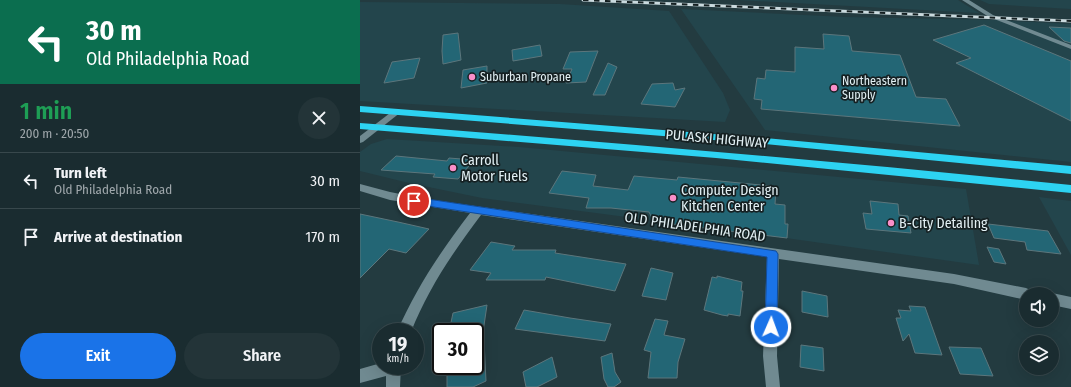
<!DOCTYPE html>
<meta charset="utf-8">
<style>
:root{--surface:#1a2c30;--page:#233438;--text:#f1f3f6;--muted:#9fa7ab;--line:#38484c;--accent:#1a73e8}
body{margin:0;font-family:"Fira Sans Condensed",sans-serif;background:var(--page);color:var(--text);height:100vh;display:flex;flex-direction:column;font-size:15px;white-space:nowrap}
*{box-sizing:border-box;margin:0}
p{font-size:13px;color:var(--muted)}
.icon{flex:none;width:22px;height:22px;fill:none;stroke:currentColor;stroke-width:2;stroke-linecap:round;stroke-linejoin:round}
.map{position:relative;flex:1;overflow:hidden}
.side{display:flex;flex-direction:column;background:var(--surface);width:360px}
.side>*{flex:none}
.top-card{background:#0b6e4f;color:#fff;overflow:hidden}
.controls{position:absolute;left:659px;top:287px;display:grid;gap:8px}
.controls a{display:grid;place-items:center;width:40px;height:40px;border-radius:50%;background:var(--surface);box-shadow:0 4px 16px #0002,0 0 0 1px var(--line);font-size:20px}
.speed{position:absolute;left:12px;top:323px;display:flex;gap:8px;font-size:20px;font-weight:700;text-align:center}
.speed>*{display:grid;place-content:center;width:52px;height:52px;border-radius:50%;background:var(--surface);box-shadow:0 4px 16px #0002,0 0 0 1px var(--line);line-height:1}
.speed small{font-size:10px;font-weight:400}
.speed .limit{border:2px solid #111;border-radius:6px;background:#fff;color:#111}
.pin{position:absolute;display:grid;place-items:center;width:34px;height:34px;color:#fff;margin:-17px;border:2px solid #fff;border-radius:50%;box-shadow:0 1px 4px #0007}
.me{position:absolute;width:44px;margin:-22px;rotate:2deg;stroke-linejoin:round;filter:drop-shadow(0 0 3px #0008)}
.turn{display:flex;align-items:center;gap:14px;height:84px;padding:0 20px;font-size:18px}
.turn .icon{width:52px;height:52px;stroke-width:2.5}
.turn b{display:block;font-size:28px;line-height:34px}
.round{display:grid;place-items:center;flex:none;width:42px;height:42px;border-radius:21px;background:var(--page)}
.headline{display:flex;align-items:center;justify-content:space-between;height:68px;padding:0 20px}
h1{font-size:24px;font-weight:600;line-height:30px;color:#1e9e55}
.action{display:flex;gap:8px;margin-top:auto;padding:8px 20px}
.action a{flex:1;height:46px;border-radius:24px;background:var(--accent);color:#fff;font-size:16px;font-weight:600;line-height:46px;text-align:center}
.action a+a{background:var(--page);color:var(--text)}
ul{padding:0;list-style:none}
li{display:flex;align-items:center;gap:12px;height:56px;padding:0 20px;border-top:1px solid var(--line)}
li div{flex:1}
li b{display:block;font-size:15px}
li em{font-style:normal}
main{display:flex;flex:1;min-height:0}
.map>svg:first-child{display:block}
.built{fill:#23454c}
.building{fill:#236675;stroke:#5c767c}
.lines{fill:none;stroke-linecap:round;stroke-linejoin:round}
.minor{fill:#708a91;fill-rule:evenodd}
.highway{fill:#2dd3f2;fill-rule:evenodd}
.rail-casing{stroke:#cbdade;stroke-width:3}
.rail{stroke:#152022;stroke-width:2;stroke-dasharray:5.5;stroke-linecap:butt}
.route{fill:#1a73e8;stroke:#114b97}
.poi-dot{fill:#f98fc9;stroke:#152022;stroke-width:1.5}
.labels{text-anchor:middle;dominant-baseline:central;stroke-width:3.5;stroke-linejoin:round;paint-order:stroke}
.far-poi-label{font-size:12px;fill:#e2f0f4;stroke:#152022;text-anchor:start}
.street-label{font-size:14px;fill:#e2f0f4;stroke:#152022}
.poi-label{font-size:14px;fill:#e2f0f4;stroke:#152022;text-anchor:start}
</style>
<main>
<section class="side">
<div class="top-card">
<div class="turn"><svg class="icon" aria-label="left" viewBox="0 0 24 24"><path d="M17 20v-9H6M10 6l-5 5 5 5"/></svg><div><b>30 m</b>Old Philadelphia Road</div></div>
</div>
<div class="headline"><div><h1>1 min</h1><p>200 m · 20:50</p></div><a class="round"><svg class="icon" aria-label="close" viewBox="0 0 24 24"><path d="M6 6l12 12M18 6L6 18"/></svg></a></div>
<ul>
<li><svg class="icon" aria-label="left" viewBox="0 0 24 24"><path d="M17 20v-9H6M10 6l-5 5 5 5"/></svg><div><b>Turn left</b><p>Old Philadelphia Road</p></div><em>30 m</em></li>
<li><svg class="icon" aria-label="arrive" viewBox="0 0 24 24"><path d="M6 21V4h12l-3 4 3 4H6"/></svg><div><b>Arrive at destination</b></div><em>170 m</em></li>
</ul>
<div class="action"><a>Exit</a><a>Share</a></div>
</section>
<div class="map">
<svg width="711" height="387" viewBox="0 0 711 387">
<rect width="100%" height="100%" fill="#233b40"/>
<g class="built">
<path d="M378,0h220l21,13z"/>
<path d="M620,0h91v9l-82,-5z"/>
<path d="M0,2l200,2 109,7 54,82 7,17 -5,12 -365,-21z"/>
<path d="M321,9l164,8 149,3 77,4v138l-306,-32z"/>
<path d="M27,139l132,8 447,42 13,76 -193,-27 -304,-40 -73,-15 -49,-12v-19l11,-8z"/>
<path d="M679,197l32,4v54z"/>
</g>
<g class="building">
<path d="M624,25l87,36v60l-115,-58 15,-5 -38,-18z"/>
<path d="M689,27l22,1v15l-7,-2z"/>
<path d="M98,33l3,27 -18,4 -1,-13 1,-16z"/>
<path d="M463,34l26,2 3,15 48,4 16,42 30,2 14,27 -199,-17 1,-9 -8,-1 3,-21 8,1 1,-9 29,2v-25l29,2z"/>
<path d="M180,45l2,11 -29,5 -1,-11z"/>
<path d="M238,51l-12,31 -20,1 6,-14h-9l7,-17z"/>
<path d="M60,58l-6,20 -30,5 8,-21z"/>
<path d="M248,63l9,4 -12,28h-12z"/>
<path d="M127,66v17l-26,5 2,-18z"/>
<path d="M313,83l2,7 10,-2 -10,19 -34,-3 11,-20z"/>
<path d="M36,156l51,5 2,-3 25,2 -16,19 -25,-2 2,-3 -54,-4z"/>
<path d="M202,171l34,4 -3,11 35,4 6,-14 43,4 1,-3 93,9 5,4 -1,14 10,1v19h3l-1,14 -123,-15 1,-4 -13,-1 -3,-6 -38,-4h-25l3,-10 -40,-5z"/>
<path d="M510,201l28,3 1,11 9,1 3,17 -45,-4 -3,-16 9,1z"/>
<path d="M0,214l38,8 31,7 -23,24 -17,-4 -29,29z"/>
<path d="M628,224l60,7 13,23 -34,-4 -2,-8 -31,-4z"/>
<path d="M131,242l24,4 -3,4h44l-1,3 71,11 -11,27 -69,-14 -1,3h-59l5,-7 -21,-3z"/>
<path d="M627,247l12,2 7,15 -12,-2z"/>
<path d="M291,268l22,5 -7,27 -24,-4z"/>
<path d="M357,276l25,6 -1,9h2l-3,25 -12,-2v2l-6,-1 -18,-5 8,-33 5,1z"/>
<path d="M442,291l25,5 1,21 -26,-5z"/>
<path d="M127,305l-4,27h-34l4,-19z"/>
<path d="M549,306l16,1 17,48 -27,-2 -6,-19 -6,7 -7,-23h5l-3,-8 13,1z"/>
<path d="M164,310l46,8 41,6 -6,17 -90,-12z"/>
<path d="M295,319l13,2 -4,14 21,4 -7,23 -1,16h-29l3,-26 -7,-2z"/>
<path d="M115,341h9l2,40 -13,6h-26v-21h28z"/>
<path d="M441,345l22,3 1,23 -24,-4z"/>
<path d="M589,347l32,1 12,28 -33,-2z"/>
<path d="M252,353l3,19 6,10 -7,5h-6l-4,-8 -3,-22z"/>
<path d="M192,357l5,20 -20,10h-11l-3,-15z"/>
</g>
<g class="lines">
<g class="minor">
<path d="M602,0h7l24,15 78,30v4l-82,-32z"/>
<path d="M34,110h3l4,2 -38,30 -3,1v-7z"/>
<path d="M0,184l30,8 36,7 528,75 72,14 4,2 2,4h-6v6l-72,-16 -175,-25 -2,97 3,31h-14l-3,-31 4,-99 -286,-42c-28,37 -53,74 -70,117h-14c19,-44 44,-81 73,-119l-80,-13 -30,-9z"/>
<path d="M692,293l19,4v12l-19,-4v-11h-2z"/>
<path d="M21,363v3h20l-1,21h-14v-11l-26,7v-14z"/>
</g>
<g class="highway">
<path d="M0,106l405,32 306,28v8l-306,-30 -405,-32z"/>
<path d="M0,123c237,18 474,38 711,62v8l-355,-35 -356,-29z"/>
</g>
<defs>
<path id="rail" d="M223,0l488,21"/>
</defs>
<use href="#rail" class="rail-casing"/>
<use href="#rail" class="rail"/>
</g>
<path class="route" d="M54,197l362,54 2,3 -1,73 -2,4 -4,2 -5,-2 -1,-4 2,-70 -353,-53 -5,-3z"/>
<g class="poi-dot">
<circle cx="112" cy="77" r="4"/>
<circle cx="474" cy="88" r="4"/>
<circle cx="93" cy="168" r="4"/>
<circle cx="313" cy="198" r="4"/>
<circle cx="531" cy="223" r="4"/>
</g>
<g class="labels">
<g class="far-poi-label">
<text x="120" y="77">Suburban Propane</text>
<text x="482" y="81">Northeastern<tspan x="482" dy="14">Supply</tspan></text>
</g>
<g class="street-label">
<text transform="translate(357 139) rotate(5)">PULASKI HIGHWAY</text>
<text transform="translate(335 227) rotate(8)">OLD PHILADELPHIA ROAD</text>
</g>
<g class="poi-label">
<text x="101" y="160">Carroll<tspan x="101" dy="16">Motor Fuels</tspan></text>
<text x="321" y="190">Computer Design<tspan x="321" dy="16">Kitchen Center</tspan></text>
<text x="539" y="223">B-City Detailing</text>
</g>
</g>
</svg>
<div class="controls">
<a><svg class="icon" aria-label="sound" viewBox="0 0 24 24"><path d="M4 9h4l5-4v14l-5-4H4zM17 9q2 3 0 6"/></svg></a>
<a><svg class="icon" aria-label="layers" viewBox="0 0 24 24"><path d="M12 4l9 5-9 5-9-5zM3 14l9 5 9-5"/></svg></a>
</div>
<div class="speed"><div>19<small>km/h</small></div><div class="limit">30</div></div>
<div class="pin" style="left:54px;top:201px;background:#d93025"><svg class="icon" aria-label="arrive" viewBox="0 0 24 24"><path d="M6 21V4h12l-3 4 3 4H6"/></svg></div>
<svg class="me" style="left:411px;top:327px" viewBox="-20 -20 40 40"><circle r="17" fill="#1a73e8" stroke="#fff" stroke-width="3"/><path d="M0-11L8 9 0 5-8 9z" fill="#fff"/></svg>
</div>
</main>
